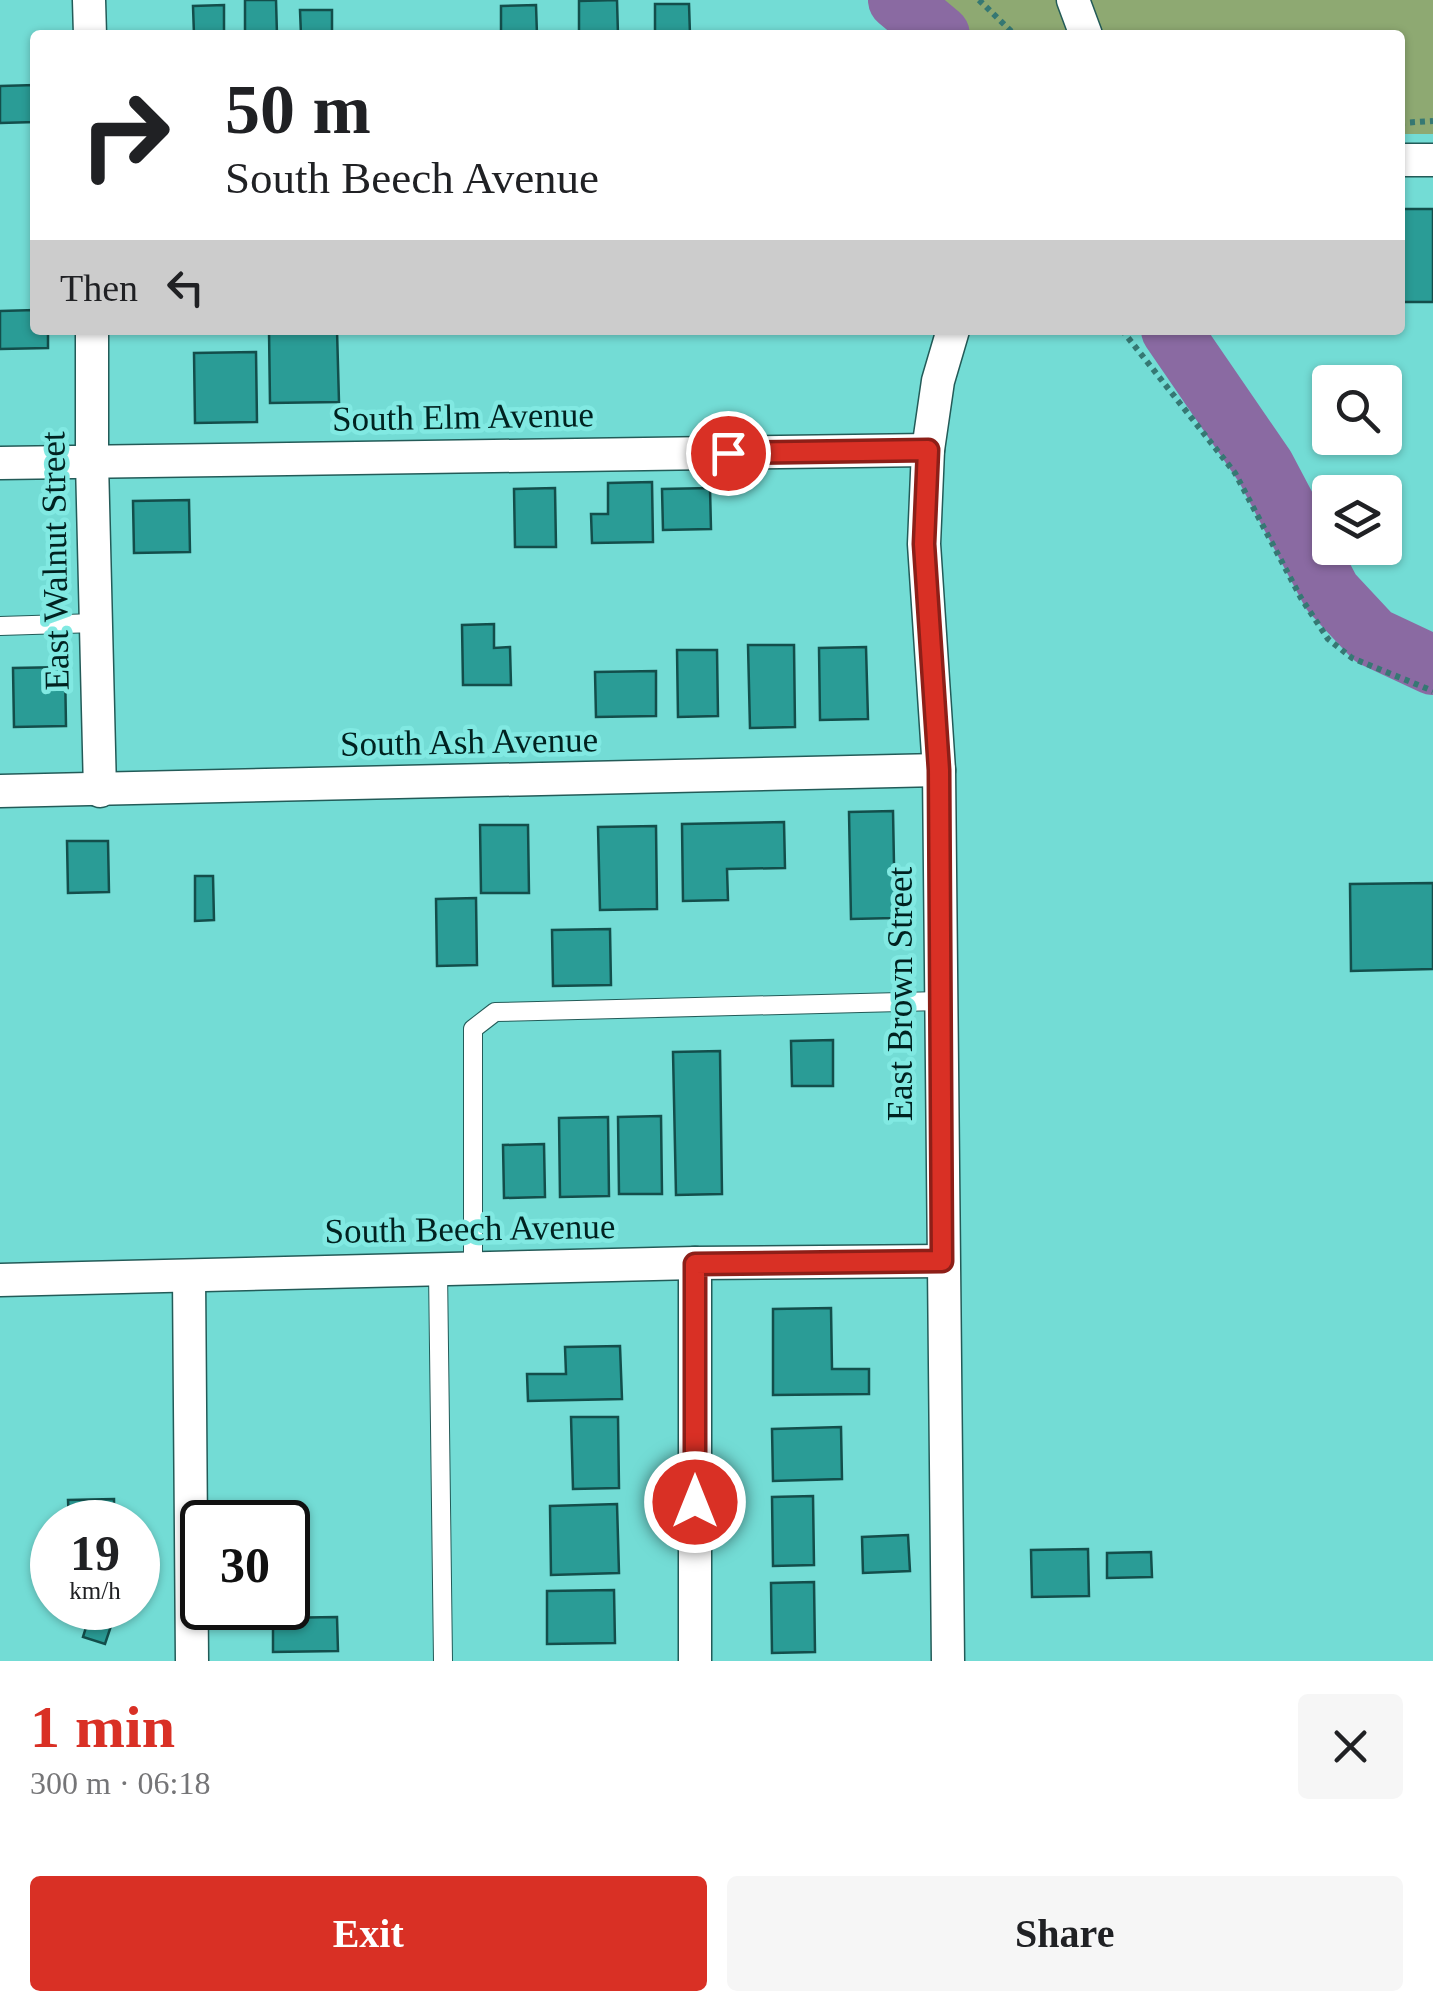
<!DOCTYPE html>
<meta charset="utf-8">
<style>
:root{--surface:#fff;--page:#f6f6f6;--text:#202124;--muted:#757577;--accent:#d93025}
body{margin:0;font-family:"Times New Roman",serif;background:var(--page);color:var(--text);height:100vh;display:flex;flex-direction:column;font-size:38px;white-space:nowrap}
*{box-sizing:border-box;margin:0}
p{font-size:32px;color:var(--muted)}
.icon{flex:none;width:55px;height:55px;fill:none;stroke:currentColor;stroke-width:2;stroke-linecap:round;stroke-linejoin:round}
.map{position:relative;height:1661px;overflow:hidden}
.drawer{display:flex;flex-direction:column;background:var(--surface);flex:1}
.drawer>*{flex:none}
.top-card{position:absolute;left:30px;top:30px;width:1375px;height:305px;border-radius:10px;box-shadow:0 2px 8px #0004;background:#fff;color:var(--text);overflow:hidden}
.buttons{position:absolute;left:1312px;top:365px;display:grid;gap:20px}
.buttons a{display:grid;place-items:center;width:90px;height:90px;border-radius:10px;background:var(--surface);box-shadow:0 2px 8px #0004;font-size:50px}
.speed{position:absolute;left:30px;top:1500px;display:flex;gap:20px;font-size:50px;font-weight:700;text-align:center}
.speed>*{display:grid;place-content:center;width:130px;height:130px;border-radius:50%;background:var(--surface);box-shadow:0 2px 8px #0004;line-height:1}
.speed small{font-size:25px;font-weight:400}
.speed .limit{border:5px solid #111;border-radius:15px;background:#fff;color:#111}
.pin{position:absolute;display:grid;place-items:center;width:85px;height:85px;color:#fff;margin:-42px;border:5px solid #fff;border-radius:50%;box-shadow:0 2px 10px #0007}
.me{position:absolute;width:110px;margin:-55px;rotate:0deg;stroke-linejoin:round;filter:drop-shadow(0 0 8px #0008)}
.turn{display:flex;align-items:center;gap:35px;height:210px;padding:0 30px;font-size:45px}
.turn .icon{width:130px;height:130px;stroke-width:2.5}
.turn b{display:block;font-size:70px;line-height:85px}
.then{display:flex;align-items:center;height:95px;padding:0 30px;background:#0003;gap:20px;font-size:38px}
.round{display:grid;place-items:center;flex:none;width:105px;height:105px;border-radius:10px;background:var(--page)}
.summary{display:flex;align-items:center;justify-content:space-between;height:170px;padding:0 30px}
h1{font-size:60px;font-weight:800;line-height:75px;color:var(--accent)}
.cta{display:flex;gap:20px;margin-top:auto;padding:20px 30px}
.cta a{flex:1;height:115px;border-radius:10px;background:var(--accent);color:#fff;font-size:40px;font-weight:800;line-height:115px;text-align:center}
.cta a+a{background:var(--page);color:var(--text)}
.map>svg:first-child{display:block}
.green{fill:#8ea972}
.lines{fill:none;stroke-linecap:round;stroke-linejoin:round}
.river{stroke:#8a6aa2;stroke-width:60}
.building{fill:#2a9c96;stroke:#134e4b;stroke-width:2.5}
.lane-casing{stroke:#235b58;stroke-width:20}
.street-casing{stroke:#235b58;stroke-width:35}
.path{stroke:#357873;stroke-width:6;stroke-dasharray:5 5;stroke-linecap:butt}
.lane{stroke:#fff;stroke-width:18}
.street{stroke:#fff;stroke-width:32}
.route-casing{stroke:#8d1f18;stroke-width:25}
.route{stroke:#d93025;stroke-width:18}
.labels{text-anchor:middle;dominant-baseline:central;stroke-width:9;stroke-linejoin:round;paint-order:stroke}
.street-label{font-size:35px;fill:#002220;stroke:#81e9e2}
</style>
<div class="map">
<svg width="1433" height="1661" viewBox="0 0 1433 1661">
<rect width="100%" height="100%" fill="#73dcd5"/>
<path class="green" d="M898,0h535v134h-33v-99h-460z"/>
<g class="lines">
<g class="river">
<path d="M898,0l42,35"/>
<path d="M1171,330l94,137 66,125 42,45 60,28"/>
</g>
</g>
<g class="building">
<path d="M245,0h31l1,35h-32z"/>
<path d="M617,0l1,35h-39v-34z"/>
<path d="M655,4h34l1,31h-35z"/>
<path d="M224,5v30h-30l-1,-29z"/>
<path d="M536,5l1,30h-36v-29z"/>
<path d="M300,10h32v25h-31z"/>
<path d="M35,85v37l-35,1v-37z"/>
<rect x="1400" y="209" width="33" height="93"/>
<path d="M35,310v20h13v18l-48,1v-38z"/>
<path d="M269,330h68l2,72 -69,1z"/>
<path d="M256,352l1,70 -62,1 -1,-70z"/>
<path d="M652,482l1,60 -61,1 -1,-29h17v-31z"/>
<path d="M555,488l1,59h-41l-1,-58z"/>
<path d="M710,488l1,41 -48,1 -1,-41z"/>
<path d="M189,500l1,52 -56,1 -1,-52z"/>
<path d="M494,624v24l16,-1 1,38h-48l-1,-60z"/>
<path d="M748,645h46l1,82 -45,1z"/>
<path d="M866,647l2,72 -48,1 -1,-72z"/>
<path d="M677,650h40l1,66 -40,1z"/>
<path d="M65,667l1,59 -52,1 -1,-59z"/>
<path d="M656,671v45l-60,1 -1,-45z"/>
<path d="M893,811l2,107 -44,1 -2,-107z"/>
<path d="M784,822l1,46 -58,1 1,31 -45,1 -1,-77z"/>
<path d="M480,825h48l1,68h-48z"/>
<path d="M656,826l1,83 -57,1 -2,-83z"/>
<path d="M67,841h41l1,51 -41,1z"/>
<path d="M195,876h18l1,44 -19,1z"/>
<path d="M1433,883v86l-82,2 -1,-87z"/>
<path d="M476,898l1,67 -40,1 -1,-67z"/>
<path d="M610,929l1,56 -58,1 -1,-56z"/>
<path d="M833,1040v46h-41l-1,-45z"/>
<path d="M720,1051l2,143 -46,1 -3,-143z"/>
<path d="M661,1116l1,78h-43l-1,-77z"/>
<path d="M608,1117l1,79 -49,1 -1,-79z"/>
<path d="M544,1144l1,53 -41,1 -1,-53z"/>
<path d="M831,1308l1,61h37v25l-96,1v-86z"/>
<path d="M620,1346l2,53 -94,2 -1,-27h39l-1,-27z"/>
<path d="M571,1417h47l1,71 -46,1z"/>
<path d="M841,1427l1,52 -69,2 -1,-52z"/>
<path d="M813,1496l1,69 -41,1 -1,-69z"/>
<path d="M114,1499v23h-45l-1,-22z"/>
<path d="M617,1504l2,69 -68,2 -1,-69z"/>
<path d="M908,1535l2,36 -47,2 -1,-36z"/>
<path d="M1088,1549l1,47 -57,1 -1,-47z"/>
<path d="M1151,1552l1,25 -45,1v-25z"/>
<path d="M814,1582l1,70 -43,1 -1,-70z"/>
<path d="M614,1590l1,53 -68,1v-53z"/>
<path d="M92,1608h25l-12,36 -22,-7z"/>
<path d="M337,1617l1,34 -65,1v-34z"/>
</g>
<g class="lines">
<defs>
<g id="lane">
<path d="M0,626l96,-3"/>
<path d="M473,1269v-240l22,-17 445,-11"/>
<path d="M438,1270l5,391"/>
</g>
<g id="street">
<path d="M89,0l1,35"/>
<path d="M1073,0l13,35"/>
<path d="M1400,160h33"/>
<path d="M92,330v132l8,329"/>
<path d="M0,463l928,-13"/>
<path d="M0,791l939,-21"/>
<path d="M189,1276l3,385"/>
<path d="M0,1280l695,-17 247,-2"/>
<path d="M695,1661v-398"/>
<path d="M948,1661l-9,-891 -15,-226 4,-94 10,-69 15,-51"/>
</g>
</defs>
<use href="#lane" class="lane-casing"/>
<use href="#street" class="street-casing"/>
<g class="path">
<path d="M979,0l36,35"/>
<path d="M1400,123l33,-2"/>
<path d="M1122,330l113,143 66,125 27,41 24,19 81,33"/>
</g>
<use href="#lane" class="lane"/>
<use href="#street" class="street"/>
</g>
<g class="lines">
<defs>
<path id="route" d="M695,1502v-238l247,-3 -3,-491 -15,-226 4,-94 -200,3"/>
</defs>
<use href="#route" class="route-casing"/>
<use href="#route" class="route"/>
</g>
<g class="labels">
<g class="street-label">
<text transform="translate(463 417) rotate(-1)">South Elm Avenue</text>
<text transform="translate(55 561) rotate(-91)">East Walnut Street</text>
<text transform="translate(469 742) rotate(-1)">South Ash Avenue</text>
<text transform="translate(900 994) rotate(-90)">East Brown Street</text>
<text transform="translate(470 1229) rotate(-1)">South Beech Avenue</text>
</g>
</g>
</svg>
<div class="buttons">
<a><svg class="icon" aria-label="search" viewBox="0 0 24 24"><circle cx="10" cy="10" r="6"/><path d="M15 15l6 6"/></svg></a>
<a><svg class="icon" aria-label="layers" viewBox="0 0 24 24"><path d="M12 4l9 5-9 5-9-5zM3 14l9 5 9-5"/></svg></a>
</div>
<div class="speed"><div>19<small>km/h</small></div><div class="limit">30</div></div>
<div class="pin" style="left:728px;top:453px;background:#d93025"><svg class="icon" aria-label="arrive" viewBox="0 0 24 24"><path d="M6 21V4h12l-3 4 3 4H6"/></svg></div>
<svg class="me" style="left:695px;top:1502px" viewBox="-20 -20 40 40"><circle r="17" fill="#d93025" stroke="#fff" stroke-width="3"/><path d="M0-11L8 9 0 5-8 9z" fill="#fff"/></svg>
<div class="top-card">
<div class="turn"><svg class="icon" aria-label="right" viewBox="0 0 24 24"><path d="M7 20v-9h11M14 6l5 5-5 5"/></svg><div><b>50 m</b>South Beech Avenue</div></div>
<div class="then">Then<svg class="icon" aria-label="left" viewBox="0 0 24 24"><path d="M17 20v-9H6M10 6l-5 5 5 5"/></svg></div>
</div>
</div>
<section class="drawer">
<div class="summary"><div><h1>1 min</h1><p>300 m · 06:18</p></div><a class="round"><svg class="icon" aria-label="close" viewBox="0 0 24 24"><path d="M6 6l12 12M18 6L6 18"/></svg></a></div>
<div class="cta"><a>Exit</a><a>Share</a></div>
</section>
